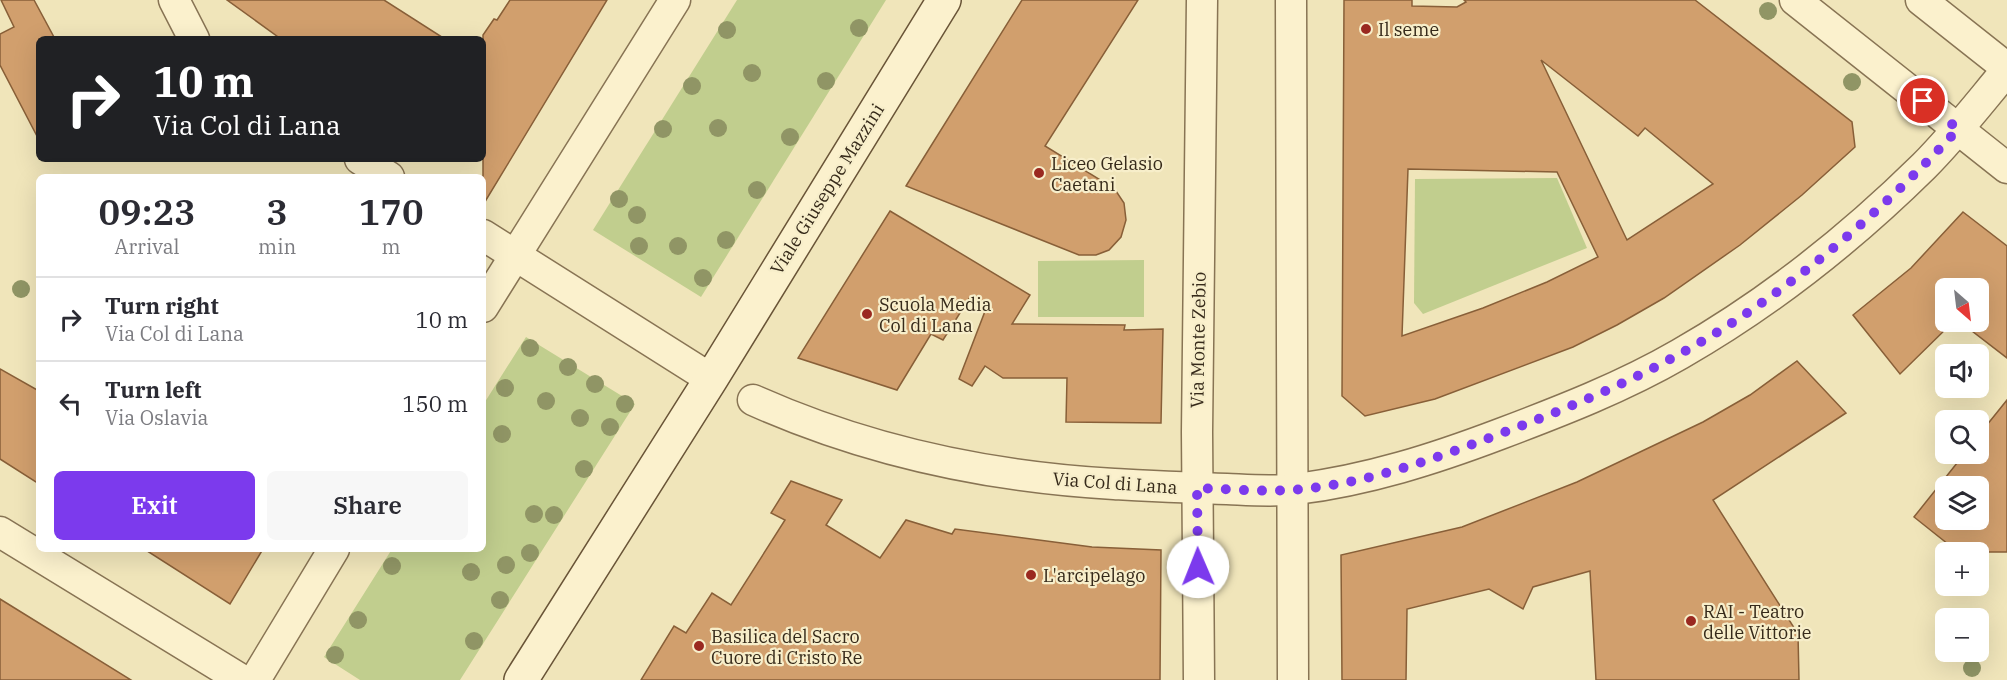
<!DOCTYPE html>
<meta charset="utf-8">
<style>
:root{--surface:#fff;--page:#f7f7f7;--text:#2b2b33;--muted:#7c7c81;--line:#e1e1e2;--accent:#7c3aed}
body{margin:0;font-family:"IBM Plex Serif",serif;background:var(--page);color:var(--text);height:100vh;display:flex;flex-direction:column;font-size:22px;white-space:nowrap}
*{box-sizing:border-box;margin:0}
p{font-size:20px;color:var(--muted)}
.icon{flex:none;width:33px;height:33px;fill:none;stroke:currentColor;stroke-width:2;stroke-linecap:round;stroke-linejoin:round}
.map{position:relative;flex:1;overflow:hidden}
.details{position:absolute;left:36px;top:174px;width:450px;height:378px;display:flex;flex-direction:column;background:var(--surface);border-radius:9px;box-shadow:0 6px 24px #0002}
.details>*{flex:none}
.guide{position:absolute;left:36px;top:36px;width:450px;height:126px;border-radius:9px;box-shadow:0 6px 24px #0002;background:#202124;color:#fff;overflow:hidden}
.needle{width:39px;rotate:152deg}
.buttons{position:absolute;left:1935px;top:278px;display:grid;gap:12px}
.buttons a{display:grid;place-items:center;width:54px;height:54px;border-radius:9px;background:var(--surface);box-shadow:0 6px 24px #0002;font-size:30px}
.pin{position:absolute;display:grid;place-items:center;width:51px;height:51px;color:#fff;margin:-26px;border:3px solid #fff;border-radius:50%;box-shadow:0 2px 6px #0007}
.me{position:absolute;width:66px;margin:-33px;rotate:359deg;stroke-linejoin:round;filter:drop-shadow(0 0 4px #0008)}
.turn{display:flex;align-items:center;gap:21px;height:126px;padding:0 18px;font-size:27px}
.turn .icon{width:78px;height:78px;stroke-width:2.5}
.turn b{display:block;font-size:42px;line-height:51px}
.eta{display:flex;justify-content:space-evenly;align-items:center;height:102px;text-align:center}
.eta b{font-size:36px;font-weight:600;line-height:42px}
.cta{display:flex;gap:12px;margin-top:auto;padding:12px 18px}
.cta a{flex:1;height:69px;border-radius:9px;background:var(--accent);color:#fff;font-size:24px;font-weight:600;line-height:69px;text-align:center}
.cta a+a{background:var(--page);color:var(--text)}
ul{padding:0;list-style:none}
li{display:flex;align-items:center;gap:18px;height:84px;padding:0 18px;border-top:2px solid var(--line)}
li div{flex:1}
li b{display:block;font-size:22px}
li em{font-style:normal}
.map>svg:first-child{display:block}
.green{fill:#c1ce8e}
.building{fill:#d19f6d;stroke:#885f38;stroke-width:1.5;fill-rule:evenodd}
.lines{fill:none;stroke-linecap:round;stroke-linejoin:round}
.street-casing{stroke:#887454;stroke-width:33}
.secondary-casing{stroke:#695437;stroke-width:36}
.street{stroke:#fbf1cd;stroke-width:30}
.secondary{stroke:#fbf1cd;stroke-width:33}
.tree{fill:#909565}
.route{stroke:#7c3aed;stroke-width:10;stroke-dasharray:0 18}
.poi-dot{fill:#9a2920;stroke:#f7eeca;stroke-width:2}
.labels{text-anchor:middle;dominant-baseline:central;stroke-width:4.5;stroke-linejoin:round;paint-order:stroke}
.poi-label{font-size:18px;fill:#362a1a;stroke:#f7eeca;text-anchor:start}
.street-label{font-size:18px;fill:#362a1a;stroke:#f7eeca}
</style>
<div class="map">
<svg width="2007" height="680" viewBox="0 0 2007 680">
<rect width="100%" height="100%" fill="#f0e5ba"/>
<g class="green">
<path d="M737,0h149l-185,297 -108,-67z"/>
<path d="M1557,178l30,70 -164,66 -9,-11 1,-124z"/>
<path d="M1144,260v57h-106v-56z"/>
<path d="M526,337l109,67 -175,276h-100l-36,-23 68,-108h91v-144z"/>
</g>
<g class="building">
<path d="M1,0h33l21,39h-16v101l-39,-75v-31l14,-7z"/>
<path d="M227,0h157l61,39h-164z"/>
<path d="M510,0h97l-124,205v-170l11,-16 3,1z"/>
<path d="M1022,0h116l-93,146 62,38 9,7 8,12 2,17 -5,17 -12,13 -13,5h-17l-173,-69z"/>
<path d="M1344,0h68v6l45,1 9,-5 -2,-2h231l157,122 3,25 -53,48 -62,50 -76,53 -47,27 -44,22 -138,52 -70,17 -23,-20zM1541,60l97,76 7,-8 68,56 -86,56zM1408,169l149,3 41,85 -51,25 -64,26 -81,28z"/>
<path d="M890,211l140,84 -18,29 113,1 -1,5 39,-1 -2,94 -95,-1 1,-44h-64l-18,-12 -13,20 -13,-7 28,-73 -17,-9 -27,43 -12,-6 -34,56 -99,-32z"/>
<path d="M1963,212l44,34v112l-48,-37h19v-33h-32v33h8l-54,53 -47,-59 58,-47z"/>
<path d="M1797,361l49,52 -133,87 85,134 1,46h-203l-6,-109 -57,16 -10,22 -34,-20 -82,20 -1,71h-64l-1,-125 121,-28 115,-45 126,-60 47,-27z"/>
<path d="M0,369l39,22v93l-39,-25z"/>
<path d="M2007,400v152h-49l-44,-35 51,-64h13v-17zM1946,486h32v33h-32z"/>
<path d="M791,481l51,19 -16,25 54,33 26,-38 46,14 3,-5 137,18 69,3 -1,130h-519l33,-54 12,7 26,-40 19,12 54,-85 -14,-7z"/>
<path d="M144,549h119l-33,55z"/>
<path d="M0,599l131,81h-131z"/>
</g>
<g class="lines">
<defs>
<g id="street">
<path d="M174,0l20,39"/>
<path d="M1291,0l2,680"/>
<path d="M1795,0l212,168"/>
<path d="M1921,0l86,68"/>
<path d="M360,159l29,18"/>
<path d="M483,235l228,144"/>
<path d="M483,307l192,-307"/>
<path d="M753,400c114,51 237,77 361,84 38,2 75,4 113,5 23,1 47,3 70,0 71,-9 137,-30 203,-55 61,-23 123,-47 180,-80 89,-51 171,-116 244,-188 30,-30 56,-64 83,-96"/>
<path d="M0,532l242,148"/>
<path d="M255,680l79,-131"/>
<path d="M1199,680l-2,-248 5,-432"/>
</g>
<path id="secondary" d="M521,680l190,-301 233,-379"/>
</defs>
<use href="#street" class="street-casing"/>
<use href="#secondary" class="secondary-casing"/>
<use href="#street" class="street"/>
<use href="#secondary" class="secondary"/>
</g>
<g class="tree">
<circle cx="1768" cy="11" r="9"/>
<circle cx="859" cy="28" r="9"/>
<circle cx="727" cy="30" r="9"/>
<circle cx="752" cy="73" r="9"/>
<circle cx="826" cy="81" r="9"/>
<circle cx="1852" cy="82" r="9"/>
<circle cx="692" cy="86" r="9"/>
<circle cx="718" cy="128" r="9"/>
<circle cx="663" cy="129" r="9"/>
<circle cx="790" cy="137" r="9"/>
<circle cx="757" cy="190" r="9"/>
<circle cx="619" cy="199" r="9"/>
<circle cx="637" cy="215" r="9"/>
<circle cx="726" cy="240" r="9"/>
<circle cx="639" cy="246" r="9"/>
<circle cx="678" cy="246" r="9"/>
<circle cx="703" cy="278" r="9"/>
<circle cx="21" cy="289" r="9"/>
<circle cx="530" cy="348" r="9"/>
<circle cx="568" cy="367" r="9"/>
<circle cx="595" cy="384" r="9"/>
<circle cx="505" cy="388" r="9"/>
<circle cx="546" cy="401" r="9"/>
<circle cx="625" cy="404" r="9"/>
<circle cx="580" cy="418" r="9"/>
<circle cx="610" cy="427" r="9"/>
<circle cx="502" cy="434" r="9"/>
<circle cx="584" cy="469" r="9"/>
<circle cx="534" cy="514" r="9"/>
<circle cx="554" cy="515" r="9"/>
<circle cx="530" cy="553" r="9"/>
<circle cx="506" cy="565" r="9"/>
<circle cx="392" cy="566" r="9"/>
<circle cx="471" cy="572" r="9"/>
<circle cx="500" cy="600" r="9"/>
<circle cx="358" cy="620" r="9"/>
<circle cx="474" cy="641" r="9"/>
<circle cx="335" cy="655" r="9"/>
<circle cx="1972" cy="668" r="9"/>
</g>
<g class="lines">
<path class="route" d="M1198,567l-1,-79c31,1 64,4 95,2 68,-5 134,-28 197,-52 64,-24 127,-49 187,-82 104,-56 203,-141 282,-227l-35,-28"/>
</g>
<g class="poi-dot">
<circle cx="1366" cy="29" r="6"/>
<circle cx="1039" cy="173" r="6"/>
<circle cx="867" cy="314" r="6"/>
<circle cx="1031" cy="575" r="6"/>
<circle cx="1691" cy="621" r="6"/>
<circle cx="699" cy="646" r="6"/>
</g>
<g class="labels">
<g class="poi-label">
<text x="1378" y="29">Il seme</text>
<text x="1051" y="163">Liceo Gelasio<tspan x="1051" dy="21">Caetani</tspan></text>
<text x="879" y="304">Scuola Media<tspan x="879" dy="21">Col di Lana</tspan></text>
<text x="1043" y="575">L'arcipelago</text>
<text x="1703" y="611">RAI - Teatro<tspan x="1703" dy="21">delle Vittorie</tspan></text>
<text x="711" y="636">Basilica del Sacro<tspan x="711" dy="21">Cuore di Cristo Re</tspan></text>
</g>
<g class="street-label">
<text transform="translate(827 189) rotate(-58)">Viale Giuseppe Mazzini</text>
<text transform="translate(1198 340) rotate(-89)">Via Monte Zebio</text>
<text transform="translate(1115 483) rotate(4)">Via Col di Lana</text>
</g>
</g>
</svg>
<div class="buttons">
<a><svg class="needle" viewBox="-14 -14 28 28"><path d="M0-13l5 13h-10z" fill="#e53935"/><path d="M0 13l5-13h-10z" fill="#7c7c81"/></svg></a>
<a><svg class="icon" aria-label="sound" viewBox="0 0 24 24"><path d="M4 9h4l5-4v14l-5-4H4zM17 9q2 3 0 6"/></svg></a>
<a><svg class="icon" aria-label="search" viewBox="0 0 24 24"><circle cx="10" cy="10" r="6"/><path d="M15 15l6 6"/></svg></a>
<a><svg class="icon" aria-label="layers" viewBox="0 0 24 24"><path d="M12 4l9 5-9 5-9-5zM3 14l9 5 9-5"/></svg></a>
<a>+</a>
<a>−</a>
</div>
<div class="pin" style="left:1923px;top:101px;background:#d93025"><svg class="icon" aria-label="arrive" viewBox="0 0 24 24"><path d="M6 21V4h12l-3 4 3 4H6"/></svg></div>
<svg class="me" style="left:1198px;top:567px" viewBox="-20 -20 40 40"><circle r="19" fill="#fff"/><path d="M0-13L10 11 0 6-10 11z" fill="#7c3aed"/></svg>
<div class="guide">
<div class="turn"><svg class="icon" aria-label="right" viewBox="0 0 24 24"><path d="M7 20v-9h11M14 6l5 5-5 5"/></svg><div><b>10 m</b>Via Col di Lana</div></div>
</div>
<section class="details">
<div class="eta">
<div><b>09:23</b><p>Arrival</p></div>
<div><b>3</b><p>min</p></div>
<div><b>170</b><p>m</p></div>
</div>
<ul>
<li><svg class="icon" aria-label="right" viewBox="0 0 24 24"><path d="M7 20v-9h11M14 6l5 5-5 5"/></svg><div><b>Turn right</b><p>Via Col di Lana</p></div><em>10 m</em></li>
<li><svg class="icon" aria-label="left" viewBox="0 0 24 24"><path d="M17 20v-9H6M10 6l-5 5 5 5"/></svg><div><b>Turn left</b><p>Via Oslavia</p></div><em>150 m</em></li>
</ul>
<div class="cta"><a>Exit</a><a>Share</a></div>
</section>
</div>
